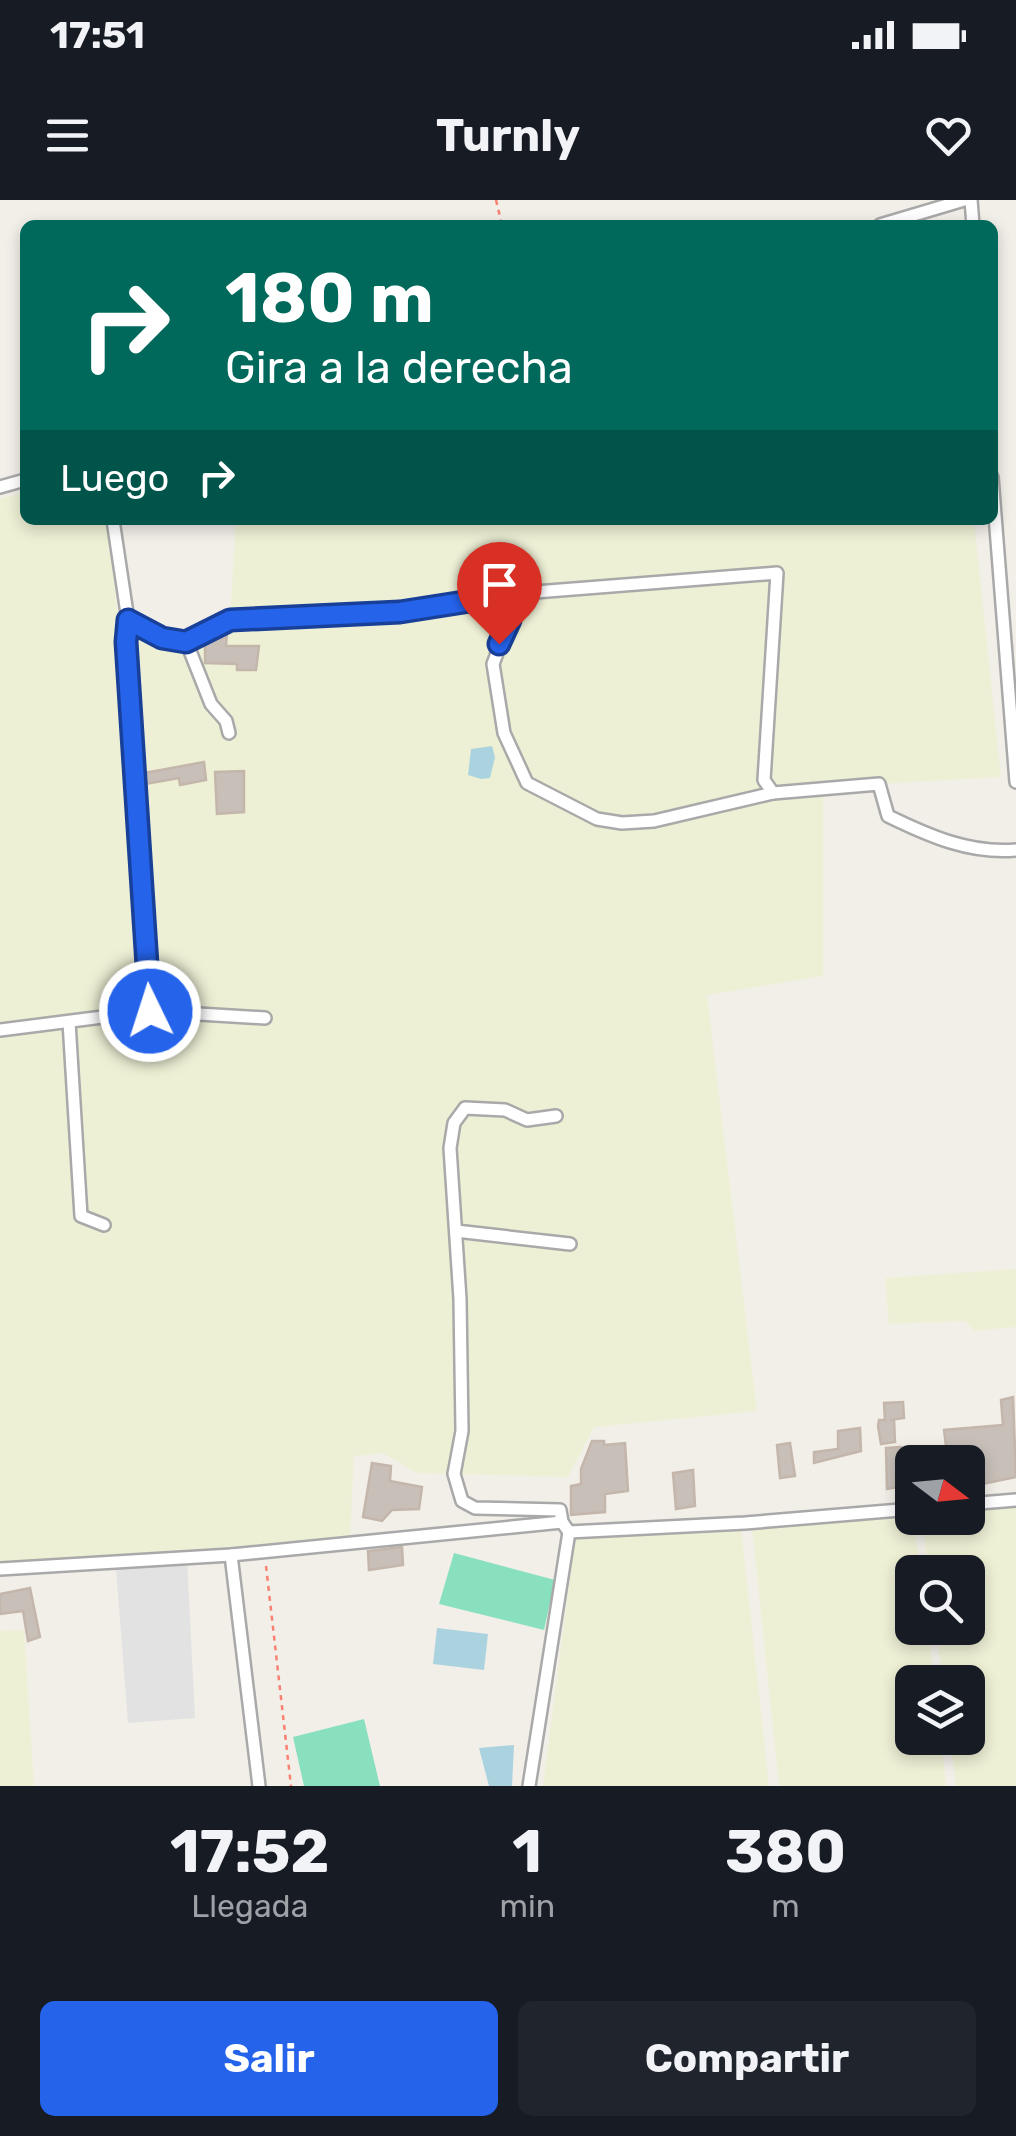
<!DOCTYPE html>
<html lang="es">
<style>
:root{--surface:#171b24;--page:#20242c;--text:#f1f3f6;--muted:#9ea1a6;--accent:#2563eb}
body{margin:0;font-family:Rubik,sans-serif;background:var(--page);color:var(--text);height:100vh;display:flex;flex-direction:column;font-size:38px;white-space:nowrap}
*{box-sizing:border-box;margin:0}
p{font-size:32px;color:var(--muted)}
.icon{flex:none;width:55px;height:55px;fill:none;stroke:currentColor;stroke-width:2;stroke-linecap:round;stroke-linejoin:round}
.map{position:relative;height:1586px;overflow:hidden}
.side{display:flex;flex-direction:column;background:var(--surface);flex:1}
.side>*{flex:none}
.guide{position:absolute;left:20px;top:20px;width:978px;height:305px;border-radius:15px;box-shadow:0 5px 15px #0003;background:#00695c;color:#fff;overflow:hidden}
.needle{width:65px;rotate:106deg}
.controls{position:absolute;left:895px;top:1245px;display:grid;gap:20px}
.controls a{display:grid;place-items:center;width:90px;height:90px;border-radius:15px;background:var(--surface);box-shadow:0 5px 15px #0003;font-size:50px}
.pin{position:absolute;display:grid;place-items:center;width:85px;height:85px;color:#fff;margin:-102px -42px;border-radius:50% 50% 50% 0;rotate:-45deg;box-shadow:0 0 10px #0007}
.pin .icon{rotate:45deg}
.me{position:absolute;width:110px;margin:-55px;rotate:356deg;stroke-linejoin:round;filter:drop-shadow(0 0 8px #0008)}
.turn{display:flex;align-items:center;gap:35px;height:210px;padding:0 40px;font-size:45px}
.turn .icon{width:130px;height:130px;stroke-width:2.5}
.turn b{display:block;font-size:70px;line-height:85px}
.then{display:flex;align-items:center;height:95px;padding:0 40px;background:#0003;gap:20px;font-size:38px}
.eta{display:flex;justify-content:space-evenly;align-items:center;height:170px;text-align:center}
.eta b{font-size:60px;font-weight:700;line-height:70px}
.cta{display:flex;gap:20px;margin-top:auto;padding:20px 40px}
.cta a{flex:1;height:115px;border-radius:15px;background:var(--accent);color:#fff;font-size:40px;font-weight:700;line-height:115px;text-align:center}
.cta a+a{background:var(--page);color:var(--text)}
.status{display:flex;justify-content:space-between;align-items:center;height:70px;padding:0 50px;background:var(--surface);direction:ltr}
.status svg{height:28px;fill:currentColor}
header{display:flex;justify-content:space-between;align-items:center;height:130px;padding:0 40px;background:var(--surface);font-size:45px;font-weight:700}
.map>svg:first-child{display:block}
.farmland{fill:#eef0d5}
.pitch{fill:#88e0be}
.parking{fill:#e2e2e2}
.water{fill:#aad3df}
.building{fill:#c7bfb8;stroke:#c4b6ab;stroke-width:2.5}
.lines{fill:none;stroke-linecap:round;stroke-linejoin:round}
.street-casing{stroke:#a9a9a9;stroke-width:16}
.path{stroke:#fa8072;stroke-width:2.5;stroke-dasharray:5 5;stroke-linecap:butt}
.street{stroke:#fff;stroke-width:11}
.route-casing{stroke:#184099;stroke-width:25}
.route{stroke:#2563eb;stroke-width:18}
</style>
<div class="status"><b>17:51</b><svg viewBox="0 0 49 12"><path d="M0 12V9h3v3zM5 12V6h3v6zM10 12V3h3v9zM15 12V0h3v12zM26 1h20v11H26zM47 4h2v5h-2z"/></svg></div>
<header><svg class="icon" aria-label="menu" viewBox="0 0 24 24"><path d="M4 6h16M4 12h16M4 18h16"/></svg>Turnly<svg class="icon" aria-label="heart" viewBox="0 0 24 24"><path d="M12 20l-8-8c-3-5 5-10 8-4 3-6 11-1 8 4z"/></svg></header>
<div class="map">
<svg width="1016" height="1586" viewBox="0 0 1016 1586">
<rect width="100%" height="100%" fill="#f2efe9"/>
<g class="farmland">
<path d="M25,292v28h82l11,97 23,392 -141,14v-524z"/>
<path d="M236,320h738l27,257 -122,7 -56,6v186l-116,19 50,416 -163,16 -26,50 -151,-4 -34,-20 -29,3 -4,82 -350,26v-534l149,-19 -21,-391 58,21 44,-21z"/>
<path d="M1016,1069v58l-41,4 -10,-10 -76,3 -4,-46z"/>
<path d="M1016,1306v280h-60l-6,-48h18v-56h-25l-7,-54h32v-56h-39l-7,-54h46v-7z"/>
<path d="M912,1314l9,58h-9v56h16l6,54h-22v56h29l5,48h-167l-27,-259z"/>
<path d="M741,1327l28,259h-226l32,-248z"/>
<path d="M24,1430l10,156h-34v-155z"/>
</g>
<g class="pitch">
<path d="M454,1353l101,27 -11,50 -105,-26z"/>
<path d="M364,1519l16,67h-76l-11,-49z"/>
</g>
<path class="parking" d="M187,1360l8,158 -67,5 -12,-155z"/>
<g class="water">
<path d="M492,546l3,11 -5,21 -9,1 -13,-4 3,-26z"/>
<path d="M437,1428l51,6 -4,36 -51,-6z"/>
<path d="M514,1545l-2,41h-23l-10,-38z"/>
</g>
<g class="building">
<path d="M227,433l-1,13h33l-3,24h-19v-6l-32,-1v-20z"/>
<path d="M204,562l2,18 -26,5 -1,-7 -34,6 -1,-11z"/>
<path d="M244,571v41l-27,2 -2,-42z"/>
<path d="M1013,1197l3,80 -43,9 -2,-24h-23l-4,-32 59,-5 -2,-25z"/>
<path d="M903,1202l1,16 -14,2h4l1,22 -14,2 -3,-18 1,-6h6l-1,-17z"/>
<path d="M860,1228l1,23 -47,12v-11l24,-3v-18z"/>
<path d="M592,1241h12v4l21,-2 3,48 -23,3v18l-34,3v-29l10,-2v-15z"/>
<path d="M790,1243l5,33 -15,2 -3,-33z"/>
<path d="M901,1247l2,39 -16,3 -1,-41z"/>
<path d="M372,1263l19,3 -1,15 32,6 -3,22 -27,1 -10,11 -19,-4z"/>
<path d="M693,1270l2,36 -19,3 -3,-36z"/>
<path d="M402,1347l1,18 -34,5 -1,-19z"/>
<path d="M30,1388l10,49 -12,4 -5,-30 -23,3v-20z"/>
</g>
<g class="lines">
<defs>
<g id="street">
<path d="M971,0l2,25"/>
<path d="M880,25l84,-25"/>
<path d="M992,277l24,305"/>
<path d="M0,287l25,-7"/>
<path d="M113,320l15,100 35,18 23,3 25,63 15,17 3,12"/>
<path d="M502,396l7,25 -16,43 11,69 23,50 70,36 25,4 32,-2 119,-28"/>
<path d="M128,420l-2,22 24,369 115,7"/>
<path d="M186,441l44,-21 170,-8 110,-18 267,-21 -13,207 9,13 106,-9 9,32c41,20 82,38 128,34"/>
<path d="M69,822l12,194 23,9"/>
<path d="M0,830l150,-19"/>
<path d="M556,916l-29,4 -22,-10 -40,-2 -11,15 -4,25 10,151 2,132 -8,43 8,27 13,7 85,2 2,12"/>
<path d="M456,1031l114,13"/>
<path d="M968,1304l48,-4"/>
<path d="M231,1355l28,231"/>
<path d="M0,1369l231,-14 331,-33 7,10 176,-9 167,-14"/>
<path d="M529,1586l40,-254"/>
</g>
</defs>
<use href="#street" class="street-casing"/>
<g class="path">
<path d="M496,0l6,25"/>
<path d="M266,1366l25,220"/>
</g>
<use href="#street" class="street"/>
</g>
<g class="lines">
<defs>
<path id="route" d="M150,811l-24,-369 2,-22 34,18 24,4 44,-22 170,-8 102,-16 8,24 -11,24"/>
</defs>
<use href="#route" class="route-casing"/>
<use href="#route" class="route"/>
</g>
</svg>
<div class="controls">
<a><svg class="needle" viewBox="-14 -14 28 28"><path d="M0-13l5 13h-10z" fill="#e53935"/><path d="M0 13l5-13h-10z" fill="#9ea1a6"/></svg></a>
<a><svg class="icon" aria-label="search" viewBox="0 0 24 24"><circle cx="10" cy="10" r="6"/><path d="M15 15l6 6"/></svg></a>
<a><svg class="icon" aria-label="layers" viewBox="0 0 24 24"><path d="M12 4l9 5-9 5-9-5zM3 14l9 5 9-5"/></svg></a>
</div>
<div class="pin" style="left:499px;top:444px;background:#d93025"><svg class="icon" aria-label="arrive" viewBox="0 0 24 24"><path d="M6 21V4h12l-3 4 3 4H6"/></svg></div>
<svg class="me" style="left:150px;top:811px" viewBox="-20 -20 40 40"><circle r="17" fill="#2563eb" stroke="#fff" stroke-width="3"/><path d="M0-11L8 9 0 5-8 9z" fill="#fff"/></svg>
<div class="guide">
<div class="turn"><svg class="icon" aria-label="right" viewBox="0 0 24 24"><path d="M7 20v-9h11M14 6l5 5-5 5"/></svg><div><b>180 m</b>Gira a la derecha</div></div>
<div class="then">Luego<svg class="icon" aria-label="right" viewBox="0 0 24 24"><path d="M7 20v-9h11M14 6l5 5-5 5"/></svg></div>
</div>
</div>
<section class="side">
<div class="eta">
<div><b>17:52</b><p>Llegada</p></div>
<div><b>1</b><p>min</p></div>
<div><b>380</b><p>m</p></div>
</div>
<div class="cta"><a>Salir</a><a>Compartir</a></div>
</section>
